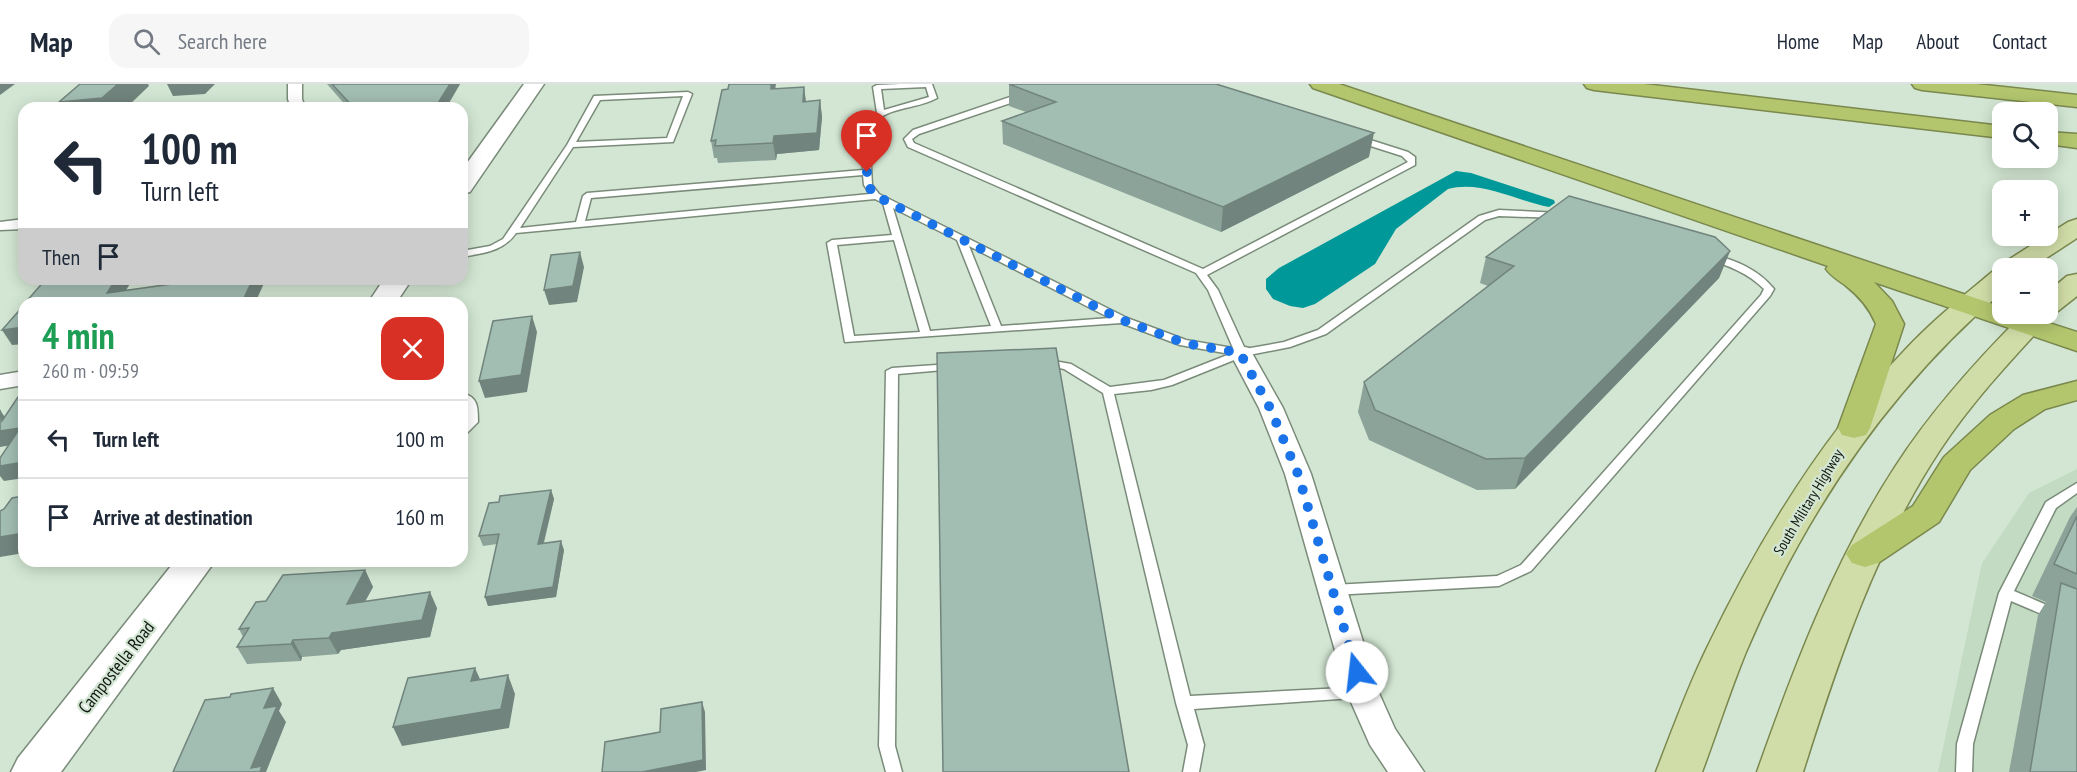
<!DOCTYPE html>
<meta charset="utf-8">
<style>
:root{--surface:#fff;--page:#f6f6f7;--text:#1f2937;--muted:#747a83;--line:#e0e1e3}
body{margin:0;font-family:"PT Sans Narrow",sans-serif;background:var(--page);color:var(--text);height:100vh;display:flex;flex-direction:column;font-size:22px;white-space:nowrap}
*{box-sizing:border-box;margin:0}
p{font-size:20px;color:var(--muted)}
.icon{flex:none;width:33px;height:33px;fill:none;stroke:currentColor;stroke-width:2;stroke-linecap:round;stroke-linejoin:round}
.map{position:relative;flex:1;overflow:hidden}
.details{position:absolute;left:18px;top:213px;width:450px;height:270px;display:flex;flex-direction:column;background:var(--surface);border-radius:18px;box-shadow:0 3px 15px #0003}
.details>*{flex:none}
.top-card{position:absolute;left:18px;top:18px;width:450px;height:183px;border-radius:18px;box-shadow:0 3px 15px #0003;background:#fff;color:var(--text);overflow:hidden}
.tools{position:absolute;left:1992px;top:18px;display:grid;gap:12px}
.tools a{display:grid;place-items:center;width:66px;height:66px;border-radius:12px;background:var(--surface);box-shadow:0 3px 15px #0003;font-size:30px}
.pin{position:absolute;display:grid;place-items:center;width:51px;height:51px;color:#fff;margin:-62px -26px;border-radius:50% 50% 50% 0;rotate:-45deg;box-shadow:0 0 6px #0007}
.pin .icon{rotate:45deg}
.me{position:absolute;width:66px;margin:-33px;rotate:344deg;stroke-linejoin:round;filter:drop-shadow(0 0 4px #0008)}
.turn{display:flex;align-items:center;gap:21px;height:126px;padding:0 24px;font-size:27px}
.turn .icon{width:78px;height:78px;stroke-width:2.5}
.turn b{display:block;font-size:42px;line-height:51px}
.then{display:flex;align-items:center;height:57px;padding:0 24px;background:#0003;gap:12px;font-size:22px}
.round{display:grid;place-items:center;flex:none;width:63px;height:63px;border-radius:18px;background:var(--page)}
.head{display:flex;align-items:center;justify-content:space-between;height:102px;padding:0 24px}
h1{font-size:36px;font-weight:800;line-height:45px;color:#1e9e55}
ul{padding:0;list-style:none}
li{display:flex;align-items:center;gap:18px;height:78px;padding:0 24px;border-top:2px solid var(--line)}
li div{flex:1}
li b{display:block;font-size:22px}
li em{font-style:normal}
header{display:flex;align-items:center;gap:36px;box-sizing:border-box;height:84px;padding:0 30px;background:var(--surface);border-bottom:2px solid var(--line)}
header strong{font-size:28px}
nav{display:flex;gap:33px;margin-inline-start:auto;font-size:21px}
.search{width:420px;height:54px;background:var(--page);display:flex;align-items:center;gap:15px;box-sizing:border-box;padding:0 21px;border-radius:18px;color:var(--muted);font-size:22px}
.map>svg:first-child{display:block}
.built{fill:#c3dbc2}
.water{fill:#019899}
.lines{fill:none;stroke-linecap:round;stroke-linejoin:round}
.service-casing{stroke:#7a8b7a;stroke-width:3}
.minor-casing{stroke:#7a8b7a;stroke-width:3}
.secondary-casing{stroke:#7a8b7a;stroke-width:3}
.primary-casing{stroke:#7a884d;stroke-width:3}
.motorway-casing{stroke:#7a884d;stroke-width:3}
.service{fill:#fff;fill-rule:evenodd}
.minor{fill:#fff;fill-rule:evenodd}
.secondary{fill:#fff;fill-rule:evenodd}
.primary{fill:#d1dda8;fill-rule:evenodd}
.motorway{fill:#b3c66e;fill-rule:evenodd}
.wall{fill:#8ba399}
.shaded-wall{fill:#71847d}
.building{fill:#a2bdb2;stroke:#71847d;stroke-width:1.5}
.route{stroke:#1a73e8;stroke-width:10;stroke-dasharray:0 18}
.labels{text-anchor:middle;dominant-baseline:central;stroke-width:4.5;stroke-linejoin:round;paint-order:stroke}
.street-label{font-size:15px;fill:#101610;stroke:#d3e6d3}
.near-street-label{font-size:18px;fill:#101610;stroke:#d3e6d3}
</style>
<header>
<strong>Map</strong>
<div class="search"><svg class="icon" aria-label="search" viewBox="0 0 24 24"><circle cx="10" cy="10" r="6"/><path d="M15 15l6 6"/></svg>Search here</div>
<nav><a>Home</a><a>Map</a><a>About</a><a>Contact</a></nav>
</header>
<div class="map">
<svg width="2077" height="688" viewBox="0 0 2077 688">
<rect width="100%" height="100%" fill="#d3e6d3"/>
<path class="built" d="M2077,385v303h-139l44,-209 47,-70z"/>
<path class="water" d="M1456,87l15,2 83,27 1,3 -6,4c-32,-6 -68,-27 -101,-18l-52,40 -21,35 -60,40 -12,4 -13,-2 -17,-7 -7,-10v-10l13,-11z"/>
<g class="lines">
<defs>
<g id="service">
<path d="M900,0h32l5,14c-21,12 -53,8 -68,30l3,57 7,9 248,124 59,22 47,8 -25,-58 -12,-17 -288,-126 -4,-8 9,-9 109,-37h6v4l-109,37 -7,5 2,4 289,126 205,-107 -6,-6 -47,-15v-4h6l47,15 7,5v8l-208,110 11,15 27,59 39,-7 34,-12 161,-114 20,-6 63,3 1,2 -4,3 -60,-2 -14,4 -159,114 -36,13 -46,9 -72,29 -21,5 -37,4 76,302 172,-9 6,2 2,4 -2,4 -174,12 10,36 -5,27h-16l5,-27 -12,-42 -73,-310 -39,-24 -25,-5 -2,-2 6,-3 28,5 39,23 54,-7 66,-26 -50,-9 -59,-22 -276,19 -18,-99 5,-3 60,-5 -9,-32 -8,-4 -359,34c-13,19 -33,20 -54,24v-6l28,-5 13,-7 64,-94 27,-49 94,-4 4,2 -19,48 -100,5 -53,81 56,-6 7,-26 4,-3 276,-23c-1,-23 -9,-44 14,-57l-4,-26 4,-2zM926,3l3,10 -45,13 -3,-21zM683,12l-16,42 -91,4 24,-42zM863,91l1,10 6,9 -285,27 6,-23zM893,124l64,32 34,86 -61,5zM894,156l26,92 -66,4 -17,-91zM969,162l141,72 -109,8z"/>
<path d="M1711,170c24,6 47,15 63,35l-4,7 -239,275 -32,15 -166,9 -5,-1 -2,-4 2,-4 5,-1 164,-9 24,-11 240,-270 3,-6c-16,-16 -35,-23 -56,-30l-2,-2z"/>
<path d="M951,280l4,1 2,2 -2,2 -57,5 -3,372 7,26h-16l-7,-26 7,-375 6,-3z"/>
<path d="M462,309c16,4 16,14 16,29l-12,12 -4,1v-10l4,-4c0,-10 -4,-19 -4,-28z"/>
<path d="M2077,399v10l-21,15 -42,83 63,27v11l-66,-28 -38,143 -1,28h-16l1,-28 42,-151 47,-91z"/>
</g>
<g id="minor">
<path d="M288,0h14v15l3,9h-14l-3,-9z"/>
<path d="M24,135v10l-24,1v-8z"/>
<path d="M1241,262l8,2 3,5 31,55 28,66 68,219 16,36 29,43h-36l-18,-27 -23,-52 -62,-219 -26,-66 -29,-55 3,-5z"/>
<path d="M24,287v14l-24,4v-14z"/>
</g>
<g id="secondary">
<path d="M524,0h20l-74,108 -8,2v-24z"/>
<path d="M384,195h28l-16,24h-28z"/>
<path d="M175,477h40l-154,211h-50l7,-14z"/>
</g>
<g id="primary">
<path d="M2077,135v19l-46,30h-29v24c-114,98 -197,221 -256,360 -16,39 -29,80 -44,120h-46c16,-41 31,-83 50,-122 51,-107 115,-213 198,-299 27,-29 58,-54 88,-79l10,-2 -1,-2 4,-6 63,-40z"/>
<path d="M2077,190v22l-19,15 -7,2 -3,7c-38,41 -77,83 -108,130 -64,97 -102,211 -137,322h-46c37,-105 77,-211 138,-305 36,-56 81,-106 128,-153h25v-22l19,-16z"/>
</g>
<g id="motorway">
<path d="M1310,0h29l663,223v7h19l56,18v19l-203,-69 18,19 12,23 -34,104 -4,7 -12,3 -12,-3 -4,-7 38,-104c-7,-17 -17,-28 -31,-39 -7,-5 -14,-9 -19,-16l2,-3 -515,-178z"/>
<path d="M1584,0h60l358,42v12l-408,-48 -7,-2z"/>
<path d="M1912,0h64l101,11v12l-155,-17 -7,-2z"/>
<path d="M2048,48l29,2v14l-29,-4z"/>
<path d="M2077,297v19l-32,9 -31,20 -44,41 -31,52 -61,41 -13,4 -13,-4 -6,-9 6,-9 61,-39 31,-49 46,-42 33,-20z"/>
</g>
</defs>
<use href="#service" class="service-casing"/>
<use href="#minor" class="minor-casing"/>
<use href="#secondary" class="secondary-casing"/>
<use href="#primary" class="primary-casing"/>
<use href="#motorway" class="motorway-casing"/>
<use href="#service" class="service"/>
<use href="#minor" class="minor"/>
<use href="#secondary" class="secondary"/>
<use href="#primary" class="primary"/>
<use href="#motorway" class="motorway"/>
</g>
<g class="wall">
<path d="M327,0h133l-14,24h-98z"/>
<path d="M1009,0l360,73 -148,75 -218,-88 -1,-23 24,-9 -17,-6z"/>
<path d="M804,3l2,14 14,-1 2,17 -3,33 -42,4 -1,6 -58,3 -1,-5h-3l-3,-17 64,-52z"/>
<path d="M1730,167l-11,27 -204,211 -38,1 -108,-50 -11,-28 6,-30 124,-96 -8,-3 6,-26z"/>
<path d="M551,406l3,9 -10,44 20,7 -8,47 -68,9 -3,-9 12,-53 -14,2 -4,-10 20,-34z"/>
<path d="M2077,423v265h-68l29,-157 8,-13 -14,-6 38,-79z"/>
<path d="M365,486l8,17 -8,14 72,7 -7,29 -89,13 -3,4 -36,3 -1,4 -54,3 -10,-17 6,-10 -4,-8 27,-28z"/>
</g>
<g class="shaded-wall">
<path d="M0,0h15l-15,11z"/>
<path d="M118,0h30l1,2 -23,22h-64l-3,-6z"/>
<path d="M167,0h48l-10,10 -32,2z"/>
<path d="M450,0h10l-14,24h-11z"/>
<path d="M771,0h5l-3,21 -2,-16z"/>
<path d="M804,3l2,17 -3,-2z"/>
<path d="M820,16l2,17 -3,33 -42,4 -1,6 -3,-17 1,-7z"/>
<path d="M1374,49l-5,24 -148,75 2,-25z"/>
<path d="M1730,167l-11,27 -204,211 10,-31z"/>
<path d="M580,168l4,15 -7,35 -28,3 -5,-15z"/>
<path d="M116,195h17l-15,24 -11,-10z"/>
<path d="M253,195h13l-11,24h-50z"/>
<path d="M532,232l5,16 -10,60 -42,6 -6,-17z"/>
<path d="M24,243v17l-12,1 -10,-15z"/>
<path d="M0,326l9,13 11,5 4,15 -24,4v-16l2,-10z"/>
<path d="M24,378v16l-20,3 -4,-5v-10z"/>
<path d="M551,406l3,9 -13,54 -3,-9z"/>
<path d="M24,449v20l-24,4v-20z"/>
<path d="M561,457l3,9 -8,47 -68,9 -3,-9z"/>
<path d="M365,486l8,17 -18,33 -8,-16z"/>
<path d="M430,508l7,16 -7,29 -89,13 -3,4 -9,-16 3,-5z"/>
<path d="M293,556l9,17 -1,4 -10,-17z"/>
<path d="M475,584l8,18 -12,-5z"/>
<path d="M508,591l7,19 -6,34 -107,18 -9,-19z"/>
<path d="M273,604l9,16 -3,7 7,11 -20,50h-12l-3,-4 13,-60z"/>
<path d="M702,618l3,10 1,58 -10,2h-54z"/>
</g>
<g class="building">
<path d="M80,0h38l-16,14 -43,4z"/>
<path d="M332,0h118l-15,24h-81z"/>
<path d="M729,0h42v5l33,-2 -1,15 17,-2 -3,33 -43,3 -1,7 -58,3 1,-6 -5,1 11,-51 6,-1z"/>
<path d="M1009,0h207l158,49 -151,74 -221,-86 54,-19z"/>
<path d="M1569,112l146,41 15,14 -205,207 -39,1 -111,-49 -11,-28 150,-116 -28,-9z"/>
<path d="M580,168l-7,34 -29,4 7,-35z"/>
<path d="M46,195h70l-9,14 79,-11 1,-3h66l-9,19 -39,5h-180z"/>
<path d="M24,221v22l-22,3z"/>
<path d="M532,232l-11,59 -42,6 14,-60z"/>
<path d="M1056,264l73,424h-186l-6,-419z"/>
<path d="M24,312v66l-24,4v-8l20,-30 -20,3v-21l2,11 16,-24z"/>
<path d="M551,406l-13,54 23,-3 -8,46 -68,10 14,-63 -20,2 10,-33 10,-1 1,-6z"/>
<path d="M24,412v37l-24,4v-26l4,-2 8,-11z"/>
<path d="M2077,432v58l-23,-10z"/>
<path d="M365,486l-18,34 83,-12 -8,28 -90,13 -3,5 -36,2 -2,4 -54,3 12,-19 -10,1 17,-27 10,-1 17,-26z"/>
<path d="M2061,499l16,6v183h-47z"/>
<path d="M475,584l-4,13 37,-6 -7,34 -108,18 15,-49z"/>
<path d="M273,604l-9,20 13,-2 -26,62 11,-2 -2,6h-87l32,-72 25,-3 1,-3z"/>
<path d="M702,618l1,58 -61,12h-40l3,-30 55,-10 1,-23z"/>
</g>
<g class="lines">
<path class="route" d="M867,88l1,14 8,10 246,124 62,23 56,10 30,55 28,66 59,198"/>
</g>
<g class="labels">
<g class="street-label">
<text transform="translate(1808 418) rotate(-59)">South Military Highway</text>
</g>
<g class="near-street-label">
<text transform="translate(116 583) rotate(-52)">Campostella Road</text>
</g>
</g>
</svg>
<div class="tools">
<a><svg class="icon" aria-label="search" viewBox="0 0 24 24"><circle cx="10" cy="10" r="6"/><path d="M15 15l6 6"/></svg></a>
<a>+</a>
<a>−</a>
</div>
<div class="pin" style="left:867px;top:88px;background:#d93025"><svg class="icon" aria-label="arrive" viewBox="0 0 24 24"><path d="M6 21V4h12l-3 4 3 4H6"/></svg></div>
<svg class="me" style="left:1357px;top:588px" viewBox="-20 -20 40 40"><circle r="19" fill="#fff"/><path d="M0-13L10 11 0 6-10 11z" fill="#1a73e8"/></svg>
<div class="top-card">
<div class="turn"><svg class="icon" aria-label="left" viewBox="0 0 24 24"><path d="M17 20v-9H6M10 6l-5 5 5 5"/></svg><div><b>100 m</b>Turn left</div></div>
<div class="then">Then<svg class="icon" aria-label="arrive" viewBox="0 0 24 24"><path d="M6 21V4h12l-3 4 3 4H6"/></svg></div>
</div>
<section class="details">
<div class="head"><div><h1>4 min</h1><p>260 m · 09:59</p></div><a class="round" style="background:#d93025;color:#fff"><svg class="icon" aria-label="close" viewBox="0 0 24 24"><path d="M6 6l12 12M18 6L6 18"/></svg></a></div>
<ul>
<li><svg class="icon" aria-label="left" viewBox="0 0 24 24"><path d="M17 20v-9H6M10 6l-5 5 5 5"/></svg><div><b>Turn left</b></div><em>100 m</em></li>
<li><svg class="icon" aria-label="arrive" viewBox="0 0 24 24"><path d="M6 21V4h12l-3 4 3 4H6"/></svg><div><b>Arrive at destination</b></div><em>160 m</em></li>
</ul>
</section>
</div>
